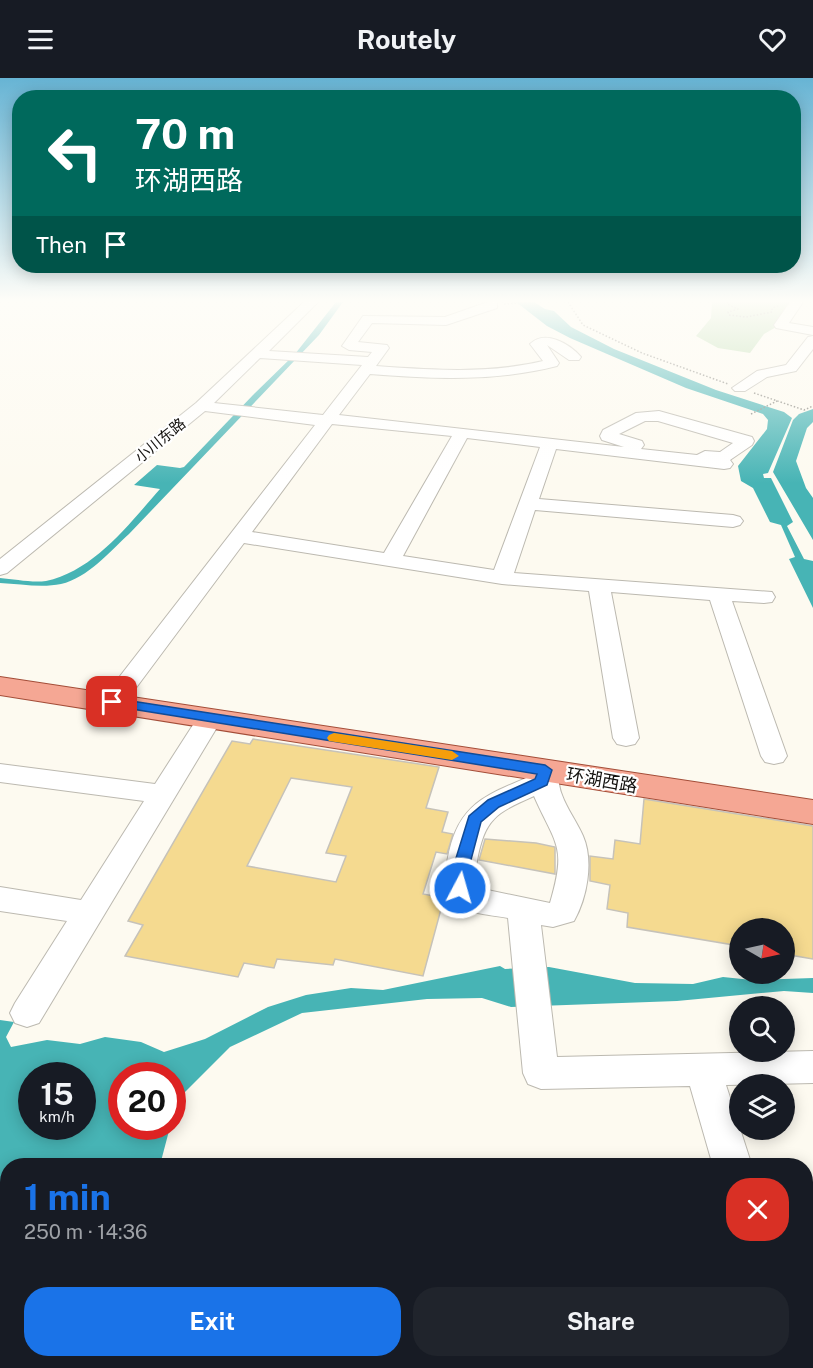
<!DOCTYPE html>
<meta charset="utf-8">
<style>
:root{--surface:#171b24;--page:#20242c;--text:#f1f3f6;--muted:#9ea1a6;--accent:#1a73e8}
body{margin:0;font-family:"Public Sans","Noto Sans SC",sans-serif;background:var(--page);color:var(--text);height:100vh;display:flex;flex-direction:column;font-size:22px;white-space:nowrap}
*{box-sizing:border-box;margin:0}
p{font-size:20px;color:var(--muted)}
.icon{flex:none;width:33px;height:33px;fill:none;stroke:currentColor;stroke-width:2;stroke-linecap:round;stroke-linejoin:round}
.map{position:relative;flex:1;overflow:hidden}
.panel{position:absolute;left:0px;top:1080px;width:813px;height:210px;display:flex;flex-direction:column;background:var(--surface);border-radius:24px 24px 0 0;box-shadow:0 3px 15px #0003}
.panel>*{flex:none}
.hud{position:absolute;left:12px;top:12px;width:789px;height:183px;border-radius:24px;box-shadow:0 3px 15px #0003;background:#00695c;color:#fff;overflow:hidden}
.needle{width:39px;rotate:99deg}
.fabs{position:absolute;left:729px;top:840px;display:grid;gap:12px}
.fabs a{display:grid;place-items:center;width:66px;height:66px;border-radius:50%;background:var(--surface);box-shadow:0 3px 15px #0003;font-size:30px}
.speed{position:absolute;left:18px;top:984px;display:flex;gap:12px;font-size:30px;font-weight:700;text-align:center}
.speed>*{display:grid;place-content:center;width:78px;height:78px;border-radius:50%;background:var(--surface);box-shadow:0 3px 15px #0003;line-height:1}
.speed small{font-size:15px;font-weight:400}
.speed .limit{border:9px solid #d22;background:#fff;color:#111}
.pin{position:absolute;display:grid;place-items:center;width:51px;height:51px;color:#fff;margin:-26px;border-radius:12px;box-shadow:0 3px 9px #0006}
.me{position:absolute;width:66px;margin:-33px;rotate:6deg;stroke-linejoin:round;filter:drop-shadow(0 0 4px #0008)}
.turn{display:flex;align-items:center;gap:21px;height:126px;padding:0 24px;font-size:27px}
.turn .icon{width:78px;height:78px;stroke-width:2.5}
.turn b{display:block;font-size:42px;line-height:51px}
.then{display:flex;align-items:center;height:57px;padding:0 24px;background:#0003;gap:12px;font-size:22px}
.round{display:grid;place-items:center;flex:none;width:63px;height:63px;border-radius:24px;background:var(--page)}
.head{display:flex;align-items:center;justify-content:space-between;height:102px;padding:0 24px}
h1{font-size:36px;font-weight:700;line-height:45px;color:var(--accent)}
.button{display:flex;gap:12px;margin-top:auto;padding:12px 24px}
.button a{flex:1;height:69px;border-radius:24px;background:var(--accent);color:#fff;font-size:24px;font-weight:700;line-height:69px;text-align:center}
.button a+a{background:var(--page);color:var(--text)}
header{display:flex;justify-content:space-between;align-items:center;height:78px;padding:0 24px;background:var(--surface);font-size:27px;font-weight:700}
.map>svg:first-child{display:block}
.green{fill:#b6d9aa}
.water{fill:#47b4b5;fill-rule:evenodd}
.building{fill:#f5da90;stroke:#c6c2b9;stroke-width:1.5;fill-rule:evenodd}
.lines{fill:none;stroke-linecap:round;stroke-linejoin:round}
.minor-casing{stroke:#bcb9b0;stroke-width:2}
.major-casing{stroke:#a34d38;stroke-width:2}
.path{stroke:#87857e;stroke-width:1.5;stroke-dasharray:1.5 2;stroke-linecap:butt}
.minor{fill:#fff;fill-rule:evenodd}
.major{fill:#f5a794;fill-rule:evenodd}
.route{fill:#1a73e8;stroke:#114b97;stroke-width:1.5}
.slow{fill:#f59e0b}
.labels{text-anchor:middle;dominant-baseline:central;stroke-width:4.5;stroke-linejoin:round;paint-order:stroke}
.far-street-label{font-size:15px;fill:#151310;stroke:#fff}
.street-label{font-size:18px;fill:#151310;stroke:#fff}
</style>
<header><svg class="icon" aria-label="menu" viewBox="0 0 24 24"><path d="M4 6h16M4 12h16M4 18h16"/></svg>Routely<svg class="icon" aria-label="heart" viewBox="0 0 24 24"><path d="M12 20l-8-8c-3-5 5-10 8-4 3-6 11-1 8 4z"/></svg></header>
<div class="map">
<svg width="813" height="1290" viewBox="0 0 813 1290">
<rect width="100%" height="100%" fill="#fdfaf0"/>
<path class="green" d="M712,224h82l-16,24 -14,8 -14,19 -32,-5 -22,-12 15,-18z"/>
<g class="water">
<path d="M336,224h7l-24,33 -190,199c-19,17 -41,44 -68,50 -19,4 -41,0 -61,-1v-5c14,1 32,5 46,3 48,-10 84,-58 114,-92l-26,-4 23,-20 23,3 4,-1 69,-72 42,-41z"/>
<path d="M516,224h18l11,7 9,2 17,16 43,22 102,41 68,22 8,6 -24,55 -5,1 1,4h7l22,44 -6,4 17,33 9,2v47l-24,-49 6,-2 -14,-32 -11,-3 -17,-34 -12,-7 -3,-15 29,-37 1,-9 -5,-6 -77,-26 -116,-50 -23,-12z"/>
<path d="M813,331v13l-6,6 -11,33 10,27 7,10v42l-40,-68 20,-52 6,-6z"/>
<path d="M500,888l5,3 44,-2 86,16 58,1 30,-7 29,3 61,-2v15l-29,-2 -107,10 -166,6 -29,-9 -55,1 -125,14 -72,34 -49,49 -8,23 -1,-43h-50v50l48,1 -10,38 -152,1v194l145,1v7h-153v-348l14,2 -8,15 5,10 36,-7 33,4 25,-7 36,5 23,10 41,-13 63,-32 38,-12 45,-7 32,2zM32,998h50v50h-50z"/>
</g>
<g class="building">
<path d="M253,661l186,28 -13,41 22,4 -6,20 11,2 -6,20 -11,-2 -13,42 21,4 -21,78 -88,-17 -2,6 -56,-6 -3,9 -30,-5 -6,14 -113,-21 18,-31 -15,-4 104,-180 18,3zM291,700l61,9 -26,66 20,3 -10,26 -89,-16z"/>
<path d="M644,721l169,27v133l-29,-5v-26h-44v18l-113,-19 1,-14 -21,-4 3,-24 -20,-4v-25l23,3 2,-19 25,4z"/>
<path d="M485,761l51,4 19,4v27l-76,-14z"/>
</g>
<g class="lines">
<defs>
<g id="minor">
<path d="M304,224h14l-49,49 99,6 4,-5 -23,-2 -7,-4 21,-30 82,1 43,-15h9v6l-51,17 -74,-2 -14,19 29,3 2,3 -13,18c56,4 112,8 167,-5l-13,-17c15,-15 40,0 51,13l-2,3h-10l-22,-15 12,18 -2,3c-63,16 -123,13 -187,8l-31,41 285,32 -22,-7 -2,-4 3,-6 33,-17 23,-2 93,26 2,4 -2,4 -22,15 3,4 -3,4 -6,1 -168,-20 -17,50 194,16 7,2 3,4 -3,4 -7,2 -198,-17 -21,63 258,19 3,5 -3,5 -8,1 -32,-2 55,155 -4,6 -9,2 -9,-2 -4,-6 -51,-156 -99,-8 28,146 -4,6 -9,2 -9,-2 -4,-6 -24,-147 -87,-7 -258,-41 -123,165 -9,2 -9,-2 -3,-5 3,-5 212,-273 -110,-14 -198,162 -7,2v-16l196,-156zM260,280l102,7 -39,50 -109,-12zM645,343h13l75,22 -13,9 -15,-1 -8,4 -56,-6 3,-4 -2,-4 -23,-7zM332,346l120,12 -68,117 -132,-21zM467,360l73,9 -46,123 -91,-14z"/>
<path d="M790,224h13l-14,21 24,4v8l-37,-7 -2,-3z"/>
<path d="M813,258v13l-17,22 -29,6 -22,14h-10l-3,-3 25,-17 29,-6 22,-28z"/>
<path d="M209,633l9,3 4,5 -183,304 -12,4 -12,-4 -5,-10 5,-10 52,-82 -67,-10v-24l81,13 63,-99 -144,-19v-18l155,20 45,-70z"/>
<path d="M545,683l10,3c5,9 2,20 7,31 5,14 15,27 21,41 11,25 4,62 -9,85l-21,6 -12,-2 16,132 256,-6v32l-87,2 26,81h-39l-23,-80 -149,3 -13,-5 -5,-11 -15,-155c-15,-3 -41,-4 -53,-15 -11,-9 -11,-22 -9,-34 9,-62 32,-71 85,-93l4,-12zM534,718c22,50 33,49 16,107l-72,-15c-4,-7 -2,-18 -1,-27 8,-43 19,-48 57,-65z"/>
<path d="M806,1260l7,3v27h-27l-3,-8h23z"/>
</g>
<path id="major" d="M0,599l813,123v24l-813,-129z"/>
</defs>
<use href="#minor" class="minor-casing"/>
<use href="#major" class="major-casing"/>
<g class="path">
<path d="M568,224l15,23 59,28 86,31"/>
<path d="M728,224l-1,2 11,5 -10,3 1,3 17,2 26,-5v-4l6,-2"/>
<path d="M504,226l28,-2"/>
<path d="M754,315l50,17 9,-4"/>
<path d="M751,336l26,-13"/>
</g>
<use href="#minor" class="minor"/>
<use href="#major" class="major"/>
</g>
<linearGradient id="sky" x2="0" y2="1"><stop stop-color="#67b4d4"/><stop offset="0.55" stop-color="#fefdf8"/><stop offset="1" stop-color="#fefdf8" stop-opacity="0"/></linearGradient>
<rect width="813" height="405" fill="url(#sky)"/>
<path class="route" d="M112,620l433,67 7,5 -5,15 -48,22 -18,15 -13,49 1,17 -3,4h-11l-3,-21 17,-55 19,-16 47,-21 2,-5 -430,-69 -2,-3z"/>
<path class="slow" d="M334,655l118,18 7,5 -7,4 -123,-19 -2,-3 2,-3z"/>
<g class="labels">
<g class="far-street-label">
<text transform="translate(160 362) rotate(-39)">小川东路</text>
</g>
<g class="street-label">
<text transform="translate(602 702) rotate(10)">环湖西路</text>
</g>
</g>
</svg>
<div class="fabs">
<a><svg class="needle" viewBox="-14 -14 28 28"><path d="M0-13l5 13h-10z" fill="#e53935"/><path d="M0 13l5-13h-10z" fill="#9ea1a6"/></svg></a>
<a><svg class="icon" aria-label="search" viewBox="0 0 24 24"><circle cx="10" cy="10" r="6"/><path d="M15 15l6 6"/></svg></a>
<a><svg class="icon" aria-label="layers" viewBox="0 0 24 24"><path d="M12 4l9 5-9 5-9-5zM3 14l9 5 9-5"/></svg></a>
</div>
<div class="speed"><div>15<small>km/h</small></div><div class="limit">20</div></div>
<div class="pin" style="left:112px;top:624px;background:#d93025"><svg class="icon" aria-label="arrive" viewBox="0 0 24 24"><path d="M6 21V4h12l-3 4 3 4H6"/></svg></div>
<svg class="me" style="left:460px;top:810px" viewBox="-20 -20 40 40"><circle r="17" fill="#1a73e8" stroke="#fff" stroke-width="3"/><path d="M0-11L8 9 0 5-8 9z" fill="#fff"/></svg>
<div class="hud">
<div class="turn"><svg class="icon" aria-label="left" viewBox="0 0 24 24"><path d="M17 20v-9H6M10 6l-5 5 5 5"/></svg><div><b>70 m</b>环湖西路</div></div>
<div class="then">Then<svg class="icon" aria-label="arrive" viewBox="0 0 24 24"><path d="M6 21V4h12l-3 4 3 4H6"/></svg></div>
</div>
<section class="panel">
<div class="head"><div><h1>1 min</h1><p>250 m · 14:36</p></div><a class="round" style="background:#d93025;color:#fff"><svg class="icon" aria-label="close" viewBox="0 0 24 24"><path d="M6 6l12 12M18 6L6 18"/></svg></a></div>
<div class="button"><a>Exit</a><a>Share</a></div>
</section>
</div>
